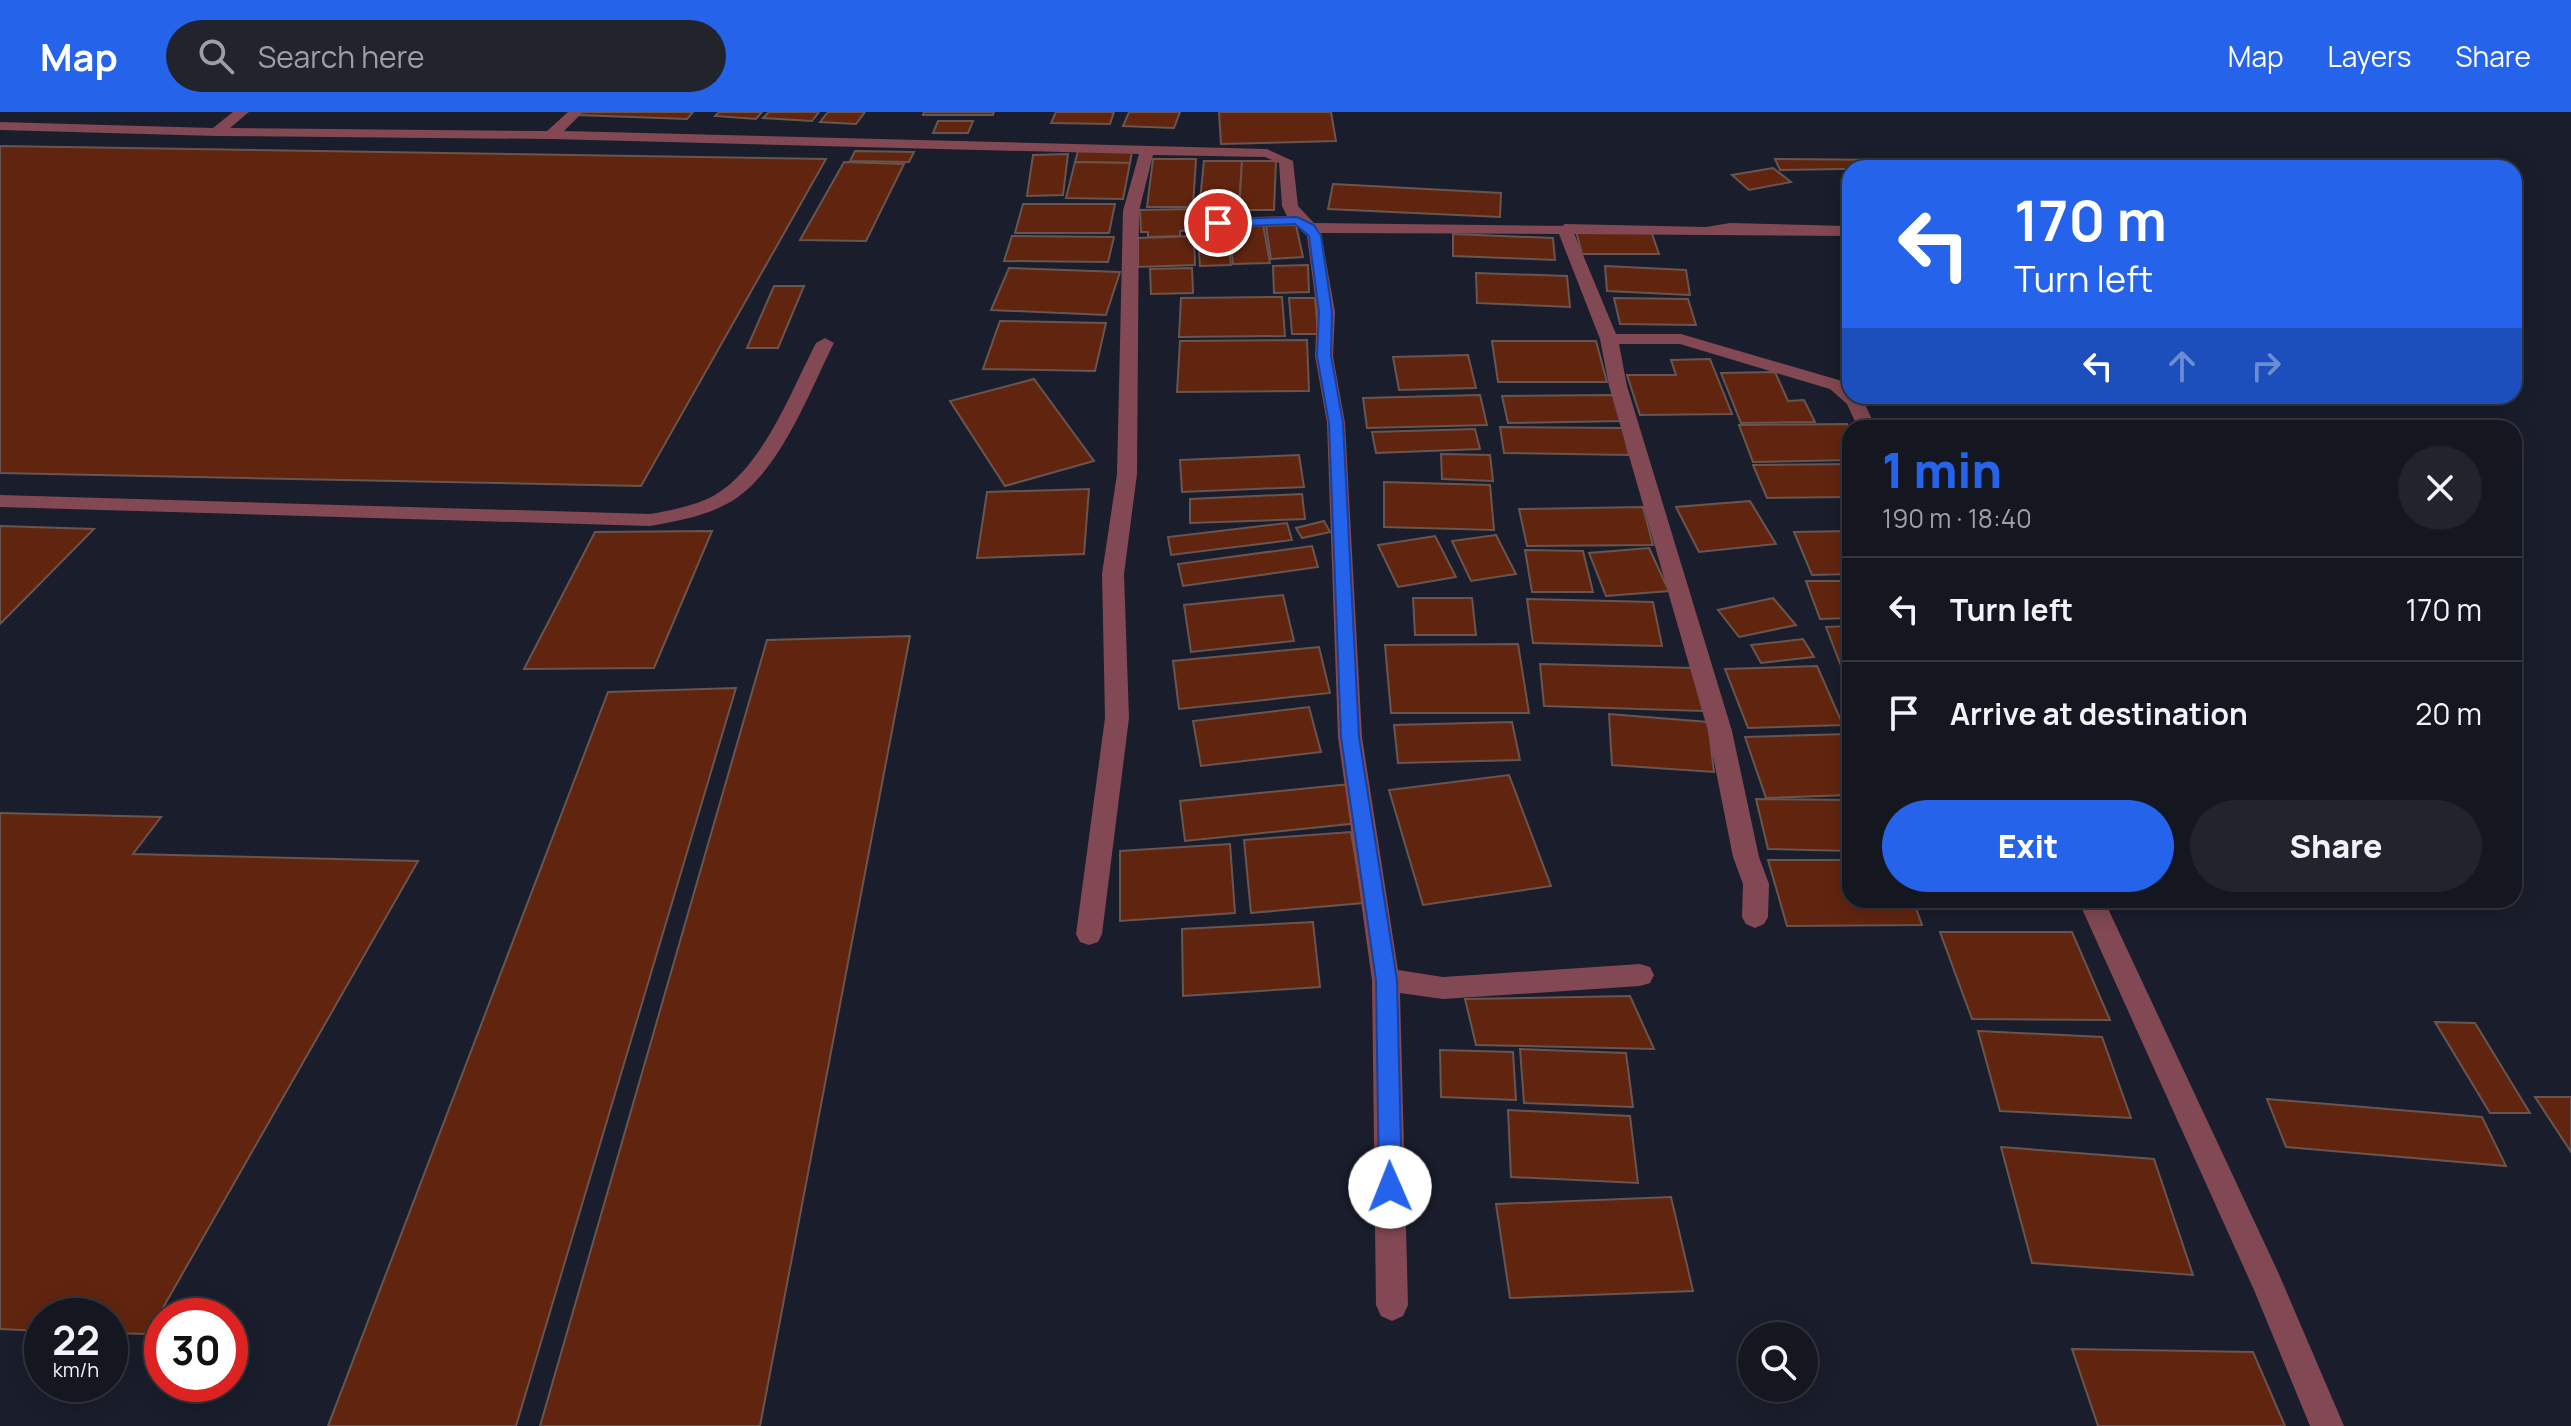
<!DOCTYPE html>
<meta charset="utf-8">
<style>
:root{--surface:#141620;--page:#21232d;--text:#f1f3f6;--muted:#9d9fa5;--line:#33353e;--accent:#2563eb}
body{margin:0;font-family:Manrope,sans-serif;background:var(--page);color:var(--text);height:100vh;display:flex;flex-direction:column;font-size:30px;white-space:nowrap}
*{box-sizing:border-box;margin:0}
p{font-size:26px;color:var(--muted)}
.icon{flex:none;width:44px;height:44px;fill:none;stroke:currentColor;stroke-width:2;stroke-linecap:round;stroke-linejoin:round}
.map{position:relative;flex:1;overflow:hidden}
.sheet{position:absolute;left:1842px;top:308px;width:680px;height:488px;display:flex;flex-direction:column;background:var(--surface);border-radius:24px;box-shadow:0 4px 20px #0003,0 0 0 2px var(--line)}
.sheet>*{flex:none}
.guide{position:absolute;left:1842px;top:48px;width:680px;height:244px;border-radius:24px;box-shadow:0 4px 20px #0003,0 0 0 2px var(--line);background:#2563eb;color:#fff;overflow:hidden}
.buttons{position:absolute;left:1738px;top:1210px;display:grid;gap:16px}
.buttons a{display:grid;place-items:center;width:80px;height:80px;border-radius:50%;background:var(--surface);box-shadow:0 4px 20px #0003,0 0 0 2px var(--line);font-size:40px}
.speed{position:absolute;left:24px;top:1186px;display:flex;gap:16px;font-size:40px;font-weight:700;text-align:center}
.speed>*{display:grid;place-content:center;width:104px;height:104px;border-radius:50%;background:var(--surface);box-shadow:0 4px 20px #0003,0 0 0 2px var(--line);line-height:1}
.speed small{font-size:20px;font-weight:400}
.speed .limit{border:12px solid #d22;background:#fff;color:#111}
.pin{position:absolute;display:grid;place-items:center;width:68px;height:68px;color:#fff;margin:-34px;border:4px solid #fff;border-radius:50%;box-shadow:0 2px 8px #0007}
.me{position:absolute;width:88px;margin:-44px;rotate:359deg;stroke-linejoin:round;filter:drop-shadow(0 0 6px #0008)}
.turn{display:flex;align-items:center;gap:28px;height:168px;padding:0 40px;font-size:36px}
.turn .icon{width:104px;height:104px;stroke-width:2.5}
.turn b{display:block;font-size:56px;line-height:68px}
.lanes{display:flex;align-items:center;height:76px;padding:0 40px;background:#0003;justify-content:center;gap:40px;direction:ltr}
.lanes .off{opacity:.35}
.round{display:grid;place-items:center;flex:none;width:84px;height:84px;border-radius:42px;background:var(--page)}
.summary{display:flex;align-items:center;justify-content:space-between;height:136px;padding:0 40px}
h1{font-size:48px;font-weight:800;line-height:60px;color:var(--accent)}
.cta{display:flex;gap:16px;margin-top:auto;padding:16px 40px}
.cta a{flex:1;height:92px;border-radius:48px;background:var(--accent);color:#fff;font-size:32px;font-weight:800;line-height:92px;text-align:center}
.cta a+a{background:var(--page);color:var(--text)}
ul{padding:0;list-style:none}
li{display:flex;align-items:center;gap:24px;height:104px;padding:0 40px;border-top:2px solid var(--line)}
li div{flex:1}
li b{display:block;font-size:30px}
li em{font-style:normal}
header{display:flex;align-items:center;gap:48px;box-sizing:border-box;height:112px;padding:0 40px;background:var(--accent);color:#fff}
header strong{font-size:38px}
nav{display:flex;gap:44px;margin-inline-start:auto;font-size:28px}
.search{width:560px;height:72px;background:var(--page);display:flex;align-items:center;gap:20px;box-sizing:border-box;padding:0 28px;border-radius:44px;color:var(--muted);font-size:30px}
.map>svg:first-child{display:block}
.building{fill:#61250f;stroke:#69554f;stroke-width:2}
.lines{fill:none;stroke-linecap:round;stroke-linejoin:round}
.lane{fill:#824853;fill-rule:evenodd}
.street{fill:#824853;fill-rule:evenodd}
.route{fill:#2563eb;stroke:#184099;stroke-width:2}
</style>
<header>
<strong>Map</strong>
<div class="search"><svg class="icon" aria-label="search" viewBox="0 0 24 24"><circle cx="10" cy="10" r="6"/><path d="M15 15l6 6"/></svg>Search here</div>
<nav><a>Map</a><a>Layers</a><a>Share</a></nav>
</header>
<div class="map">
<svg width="2571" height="1314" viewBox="0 0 2571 1314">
<rect width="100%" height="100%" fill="#1a1d2b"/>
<g class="building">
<path d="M581,0h112l-6,7 -109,-4z"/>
<path d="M719,0h43l-6,7 -41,-3z"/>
<path d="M769,0h50l-7,9 -49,-3z"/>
<path d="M828,0h37l-9,12 -36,-2z"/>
<path d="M924,0h70l-1,3h-70z"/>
<path d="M1056,0h58l-4,12 -59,-1z"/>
<path d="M1129,0h51l-6,16 -51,-2z"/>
<path d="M1219,0h112l5,29 -115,3z"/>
<path d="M938,9h35l-5,12h-35z"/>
<path d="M0,34l826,13 -185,327 -641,-13z"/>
<path d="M855,39l59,1 -5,10 -59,-1z"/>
<path d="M1078,39h54l-2,12 -55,-1z"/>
<path d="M1068,42l-5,41 -36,1 6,-41z"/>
<path d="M1153,47h43l-3,48h-46z"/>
<path d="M1775,47l126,1 4,8 -125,2z"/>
<path d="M1204,49h38l-3,49h-40z"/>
<path d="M1242,49h34l-2,49h-35z"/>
<path d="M844,50l60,2 -38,77 -66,-1z"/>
<path d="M1075,50l55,1 -7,36 -57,-1z"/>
<path d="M1773,56l18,14 -42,8 -17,-15z"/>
<path d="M1333,72l168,9 -1,24 -172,-8z"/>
<path d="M1023,92h92l-6,29h-94z"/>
<path d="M1191,97l2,21 -13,1v5l-32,1v-5h-7l-1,-22z"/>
<path d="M1263,112l7,39 -37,1 -5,-39z"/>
<path d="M1226,113l5,40 -31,1 -3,-39z"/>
<path d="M1296,113l7,32 -32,2 -5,-33z"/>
<path d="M1576,119h75l8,23h-77z"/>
<path d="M1453,122l100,4 2,22 -102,-4z"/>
<path d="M1012,124l102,1 -6,25 -104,-1z"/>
<path d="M1194,124l1,29 -57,2v-29z"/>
<path d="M1308,153l1,27 -35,1 -1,-27z"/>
<path d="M1605,154l81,4 4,25 -83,-4z"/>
<path d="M1009,156l111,4 -14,43 -115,-5z"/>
<path d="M1192,156l1,25 -42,1 -1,-25z"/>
<path d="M1476,161l91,3 3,31 -93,-4z"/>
<path d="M774,174h30l-26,62h-31z"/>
<path d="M1282,185l3,39 -106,1 2,-39z"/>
<path d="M1289,186h26l3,36h-26z"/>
<path d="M1614,186l74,1 8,26 -76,-1z"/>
<path d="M1000,209l106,2 -11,48 -112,-2z"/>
<path d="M1307,228l2,51 -132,1 3,-51z"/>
<path d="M1492,229h104l11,41h-109z"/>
<path d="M1468,243l8,33 -77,2 -6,-33z"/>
<path d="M1710,247l22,55 -92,1 -13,-40h49l-5,-15z"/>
<path d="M1775,260l13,29 16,-1 11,22 -74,1 -20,-50z"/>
<path d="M1034,267l60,82 -89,25 -55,-85z"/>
<path d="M1480,283l7,30 -120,3 -4,-30z"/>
<path d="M1613,283l9,26 -114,2 -6,-27z"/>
<path d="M1847,312l3,7v29l-97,2 -14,-37z"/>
<path d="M1500,315l123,1 6,27 -125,-2z"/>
<path d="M1475,317l5,20 -104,4 -4,-21z"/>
<path d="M1441,342l49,1 3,26 -51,-2z"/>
<path d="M1299,343l5,32 -122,5 -2,-32z"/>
<path d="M1850,352v33l-83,1 -14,-33z"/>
<path d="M1384,370l106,3 4,45 -110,-3z"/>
<path d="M1089,377l-5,65 -107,4 10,-66z"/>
<path d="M1302,382l3,25 -115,4v-24z"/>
<path d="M1750,389l26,43 -77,8 -23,-45z"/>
<path d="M1643,395l10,38 -126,1 -8,-37z"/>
<path d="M1324,409l6,11 -28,6 -6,-10z"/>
<path d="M1287,411l5,17 -121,15 -3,-18z"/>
<path d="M0,414l94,3 -94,95z"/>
<path d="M712,419l-58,137 -130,1 71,-137z"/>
<path d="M1850,419v43l-38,1 -18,-43z"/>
<path d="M1496,423l20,39 -45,7 -19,-40z"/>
<path d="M1435,424l21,41 -58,10 -20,-42z"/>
<path d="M1312,434l6,21 -135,19 -5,-22z"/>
<path d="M1649,436l20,43 -63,5 -17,-43z"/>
<path d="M1525,438l58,1 10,41h-61z"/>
<path d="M1806,469h44v37l-30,1z"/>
<path d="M1283,483l11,46 -103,11 -7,-47z"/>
<path d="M1413,486h59l4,37h-61z"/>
<path d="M1773,486l23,27 -57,12 -21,-27z"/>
<path d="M1527,487l126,3 9,44 -129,-3z"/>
<path d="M1850,514v40h-9l-15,-39z"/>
<path d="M910,524l-150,790h-220l227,-786z"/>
<path d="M1803,527l11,18 -53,6 -10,-18z"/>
<path d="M1518,532l11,69h-138l-6,-68z"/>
<path d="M1319,535l11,46 -151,16 -6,-48z"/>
<path d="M1540,552l154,4 9,43 -159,-5z"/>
<path d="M1817,554l26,59 -95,3 -23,-59z"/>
<path d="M736,576l-220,738h-188l280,-734z"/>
<path d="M1309,595l12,45 -120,14 -8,-45z"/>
<path d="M1609,602l99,8 6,50 -102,-7z"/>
<path d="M1512,610l8,38 -122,3 -4,-38z"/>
<path d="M1846,622l4,9v52l-84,3 -21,-61z"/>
<path d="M1509,663l42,111 -128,19 -34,-115z"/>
<path d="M1350,672l9,39 -174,18 -5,-40z"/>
<path d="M1756,687l94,1v51l-82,-2z"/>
<path d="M0,701l161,4 -28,37 285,7 -270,473 -38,-1v-17h-68v15l-42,-2z"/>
<path d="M1351,720l12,71 -112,10 -7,-73z"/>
<path d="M1230,732l5,69 -115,8v-70z"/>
<path d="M1768,748h82v40h63l9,25 -135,1z"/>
<path d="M1313,810l7,65 -137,9 -1,-67z"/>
<path d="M1940,820h132l38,88 -138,-1z"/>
<path d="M1630,884l24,53 -178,-4 -11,-46z"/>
<path d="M2435,910l40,1 55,90h-40z"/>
<path d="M1978,919l124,6 29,81 -131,-7z"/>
<path d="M1520,937l106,4 7,54 -109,-4z"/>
<path d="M1440,938l73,2 3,48 -75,-3z"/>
<path d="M2535,985h36v55z"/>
<path d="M2267,987l215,18 24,49 -220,-19z"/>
<path d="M1508,998l122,6 8,67 -127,-6z"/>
<path d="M2001,1035l153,12 39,116 -161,-12z"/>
<path d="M1671,1085l22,94 -183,7 -14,-94z"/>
<path d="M2072,1237l181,3 32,74h-187z"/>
</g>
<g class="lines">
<g class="lane">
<path d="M1730,111l120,3v10l-285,-2 -8,-5 8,-5 141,3z"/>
<path d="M825,226l9,5c-25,49 -54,129 -102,158 -25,15 -54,20 -82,25l-650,-19v-12l650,19c22,-4 45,-8 65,-19 48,-28 76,-104 101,-152z"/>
</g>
<g class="street">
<path d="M233,0h16l-19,16 317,3 21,-19h15l-19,19 703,18 26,12 5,45 16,17 257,3 45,108h65l161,47 8,7v8l12,2 14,30h-18l-11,-24 -17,-15 -150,-45h-61l8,42 105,345 27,126 10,27 -1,33 -4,7 -9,4 -9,-4 -4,-7 1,-33 -10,-27 -25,-126 -99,-345 -9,-47 -41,-105 -238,-1 14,79 -2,44 12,67 17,314 36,233 45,7 197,-13 10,3 4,8 -4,8 -10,3 -197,13 -43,-6 8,312 -5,11 -11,5 -11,-5 -5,-11 -4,-325 -34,-243 -11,-314 -12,-67 2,-44 -10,-76 -12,-11 -77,3 -8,-5 8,-5 69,-2 -5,-10 -3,-43 -14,-6 -112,-2 -14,56 -2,263 -13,100 5,144 -27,216 -4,8 -9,3 -9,-3 -4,-8 29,-216 -3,-144 15,-100 6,-263 16,-57 -588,-15 -335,-3 -216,-6v-8l213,6z"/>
<path d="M2078,788h26l174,372 66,154h-34l-56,-136z"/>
</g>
</g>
<path class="route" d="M1297,105l17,8 7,11 11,76 -1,44 12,67 16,314 38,243 5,207 -4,8 -8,3 -8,-3 -3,-8 -3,-207 -35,-243 -12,-314 -12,-67 2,-44 -10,-76 -14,-12 -77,3 -6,-4 6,-4z"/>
</svg>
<div class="buttons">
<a><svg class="icon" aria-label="search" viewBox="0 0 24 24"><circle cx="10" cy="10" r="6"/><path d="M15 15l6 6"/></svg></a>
</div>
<div class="speed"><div>22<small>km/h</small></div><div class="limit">30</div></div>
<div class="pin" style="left:1218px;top:111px;background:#d93025"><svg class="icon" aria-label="arrive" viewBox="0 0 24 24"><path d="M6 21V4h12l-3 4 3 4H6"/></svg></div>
<svg class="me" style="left:1390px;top:1075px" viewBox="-20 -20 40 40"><circle r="19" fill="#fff"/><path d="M0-13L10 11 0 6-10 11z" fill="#2563eb"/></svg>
<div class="guide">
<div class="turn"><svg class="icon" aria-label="left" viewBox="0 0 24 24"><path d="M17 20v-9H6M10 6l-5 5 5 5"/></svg><div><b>170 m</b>Turn left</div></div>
<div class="lanes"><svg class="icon" aria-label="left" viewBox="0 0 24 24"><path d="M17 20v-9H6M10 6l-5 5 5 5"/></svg><svg class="icon off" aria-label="ahead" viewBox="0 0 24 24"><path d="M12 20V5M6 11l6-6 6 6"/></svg><svg class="icon off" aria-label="right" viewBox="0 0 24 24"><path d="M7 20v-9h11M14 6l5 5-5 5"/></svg></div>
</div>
<section class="sheet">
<div class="summary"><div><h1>1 min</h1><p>190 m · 18:40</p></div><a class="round"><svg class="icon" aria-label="close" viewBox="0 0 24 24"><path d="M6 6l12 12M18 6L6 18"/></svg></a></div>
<ul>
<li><svg class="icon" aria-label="left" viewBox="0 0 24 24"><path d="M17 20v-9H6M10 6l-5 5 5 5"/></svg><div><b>Turn left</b></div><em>170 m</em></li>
<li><svg class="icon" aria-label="arrive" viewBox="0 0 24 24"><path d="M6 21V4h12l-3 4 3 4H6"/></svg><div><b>Arrive at destination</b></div><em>20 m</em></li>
</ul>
<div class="cta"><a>Exit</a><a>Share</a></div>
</section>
</div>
